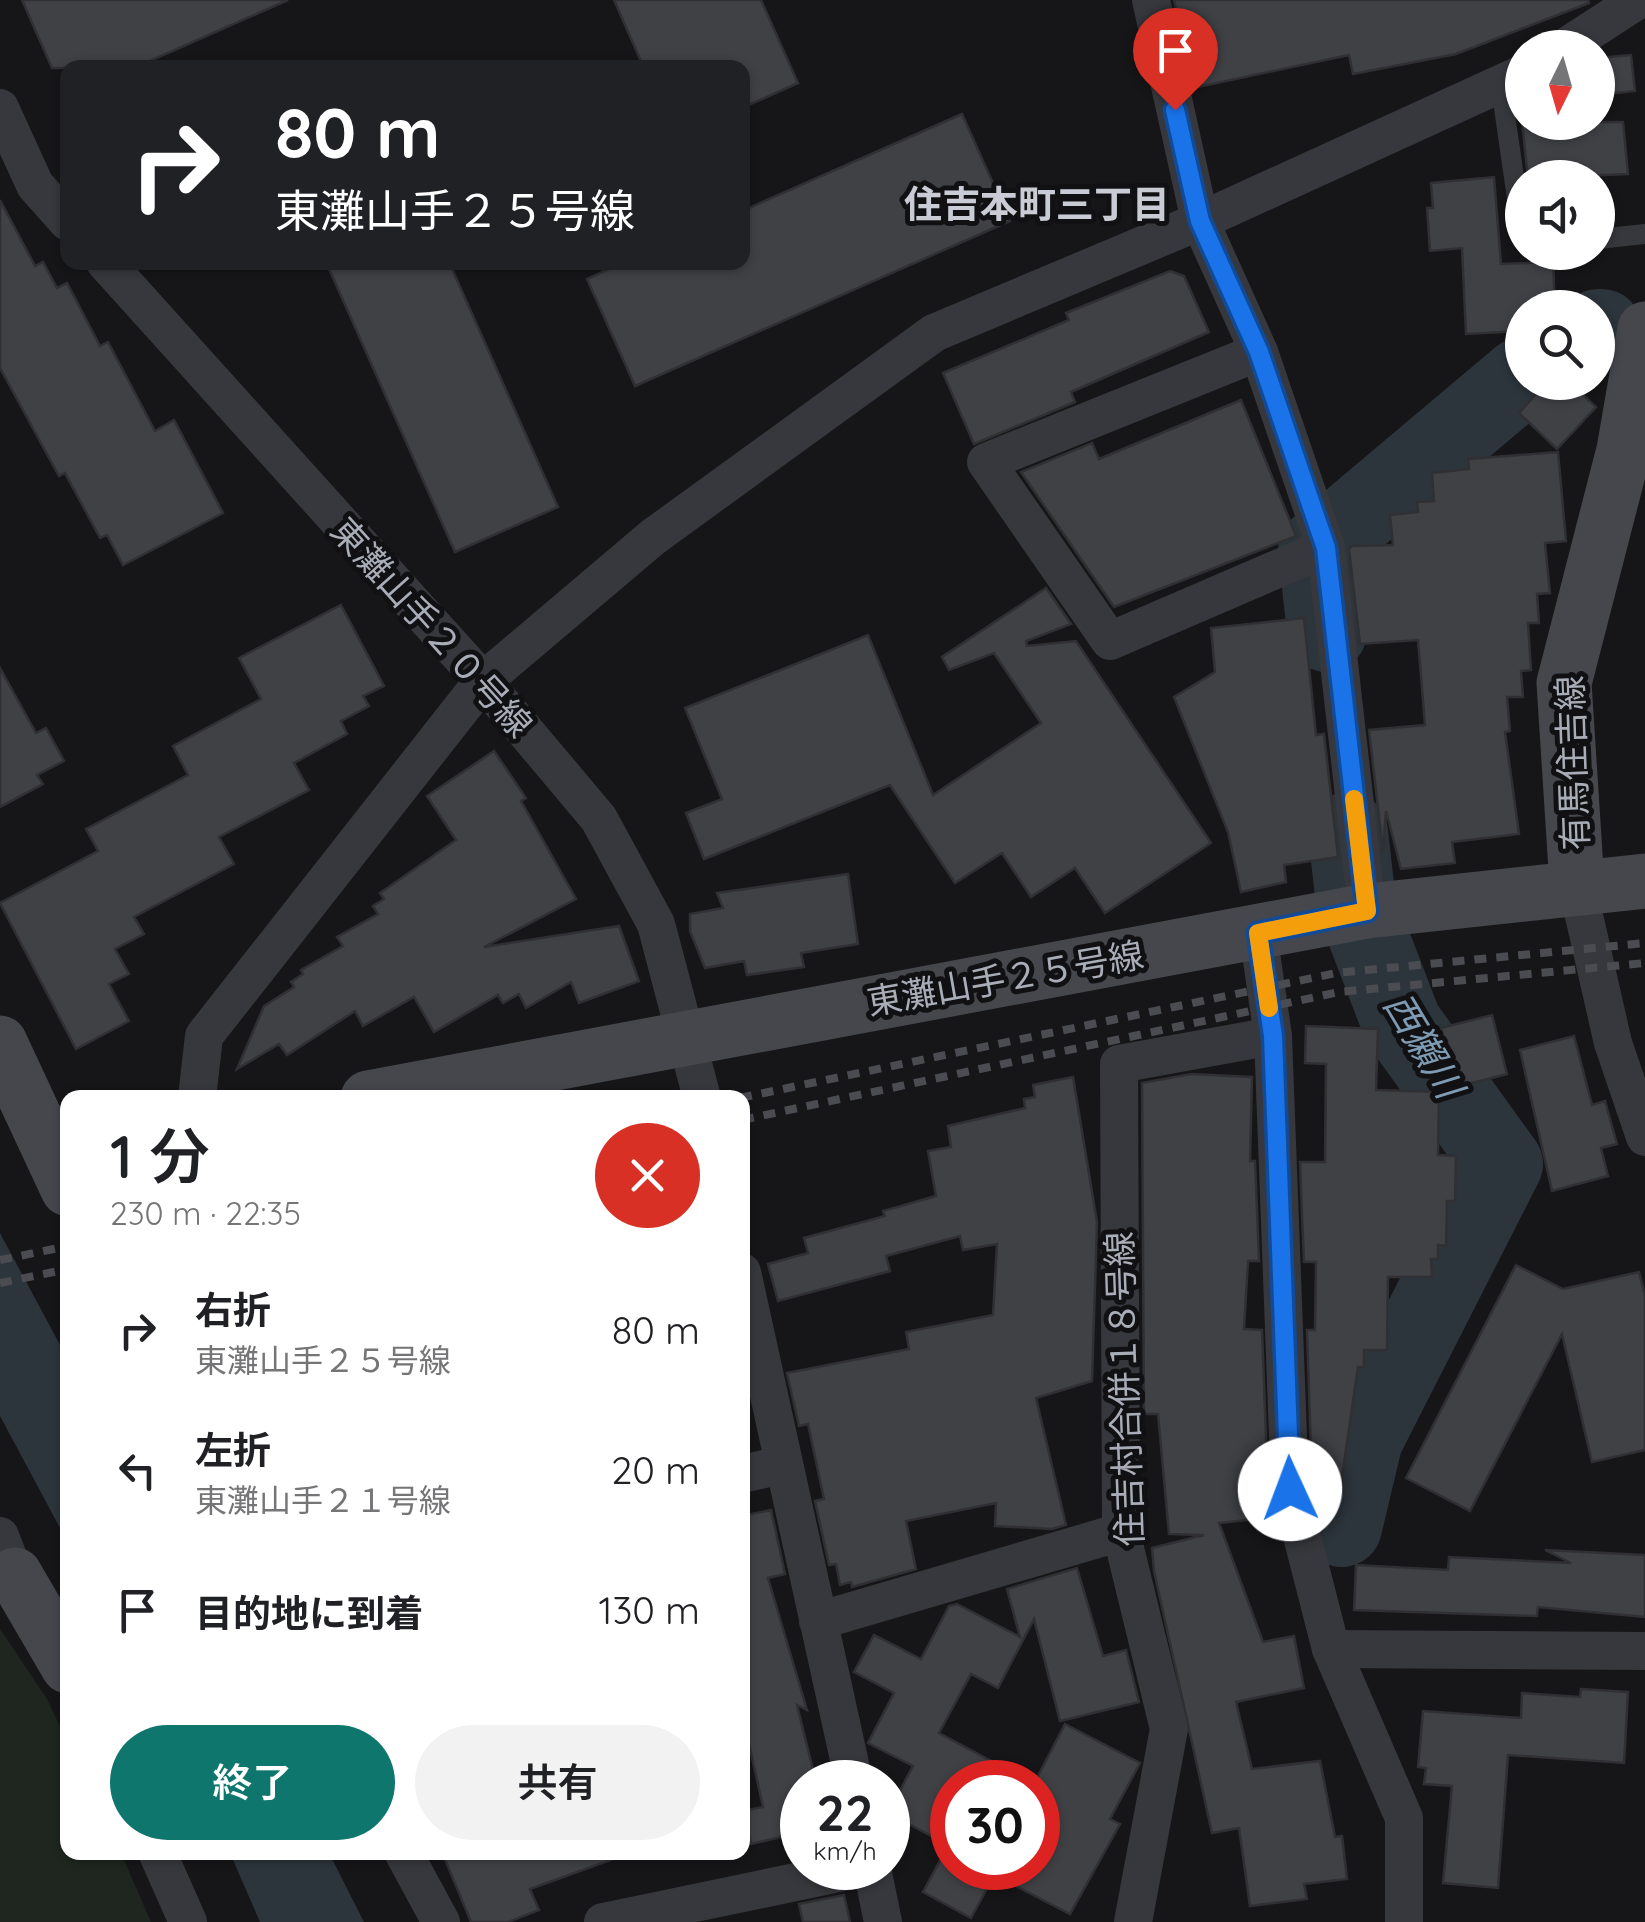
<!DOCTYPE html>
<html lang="ja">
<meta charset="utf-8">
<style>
:root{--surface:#fff;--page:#f2f2f2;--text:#202124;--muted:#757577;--accent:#0f766e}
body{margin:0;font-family:Quicksand,"Noto Sans JP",sans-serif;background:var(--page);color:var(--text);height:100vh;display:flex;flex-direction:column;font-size:38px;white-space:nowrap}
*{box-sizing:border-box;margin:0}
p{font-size:32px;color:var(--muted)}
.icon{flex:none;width:55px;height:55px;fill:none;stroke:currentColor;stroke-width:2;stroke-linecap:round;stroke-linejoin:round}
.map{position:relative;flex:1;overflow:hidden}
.sheet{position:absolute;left:60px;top:1090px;width:690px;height:770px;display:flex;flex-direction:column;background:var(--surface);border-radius:20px;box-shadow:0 2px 8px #0004}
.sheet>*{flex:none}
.top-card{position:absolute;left:60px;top:60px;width:690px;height:210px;border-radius:20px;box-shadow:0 2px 8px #0004;background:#202124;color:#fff;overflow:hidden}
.needle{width:65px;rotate:185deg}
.buttons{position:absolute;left:1505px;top:30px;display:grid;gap:20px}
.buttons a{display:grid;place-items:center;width:110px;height:110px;border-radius:50%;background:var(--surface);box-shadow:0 2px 8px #0004;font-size:50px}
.speed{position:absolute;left:780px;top:1760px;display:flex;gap:20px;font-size:50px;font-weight:700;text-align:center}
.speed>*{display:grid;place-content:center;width:130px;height:130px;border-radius:50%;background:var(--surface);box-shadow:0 2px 8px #0004;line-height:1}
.speed small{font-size:25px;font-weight:400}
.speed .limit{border:15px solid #d22;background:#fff;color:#111}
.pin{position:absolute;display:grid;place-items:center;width:85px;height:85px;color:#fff;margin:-102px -42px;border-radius:50% 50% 50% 0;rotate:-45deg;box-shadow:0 0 10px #0007}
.pin .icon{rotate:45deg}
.me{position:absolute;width:110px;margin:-55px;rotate:358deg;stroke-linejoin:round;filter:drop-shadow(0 0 8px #0008)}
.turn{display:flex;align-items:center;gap:35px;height:210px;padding:0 50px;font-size:45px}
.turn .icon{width:130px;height:130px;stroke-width:2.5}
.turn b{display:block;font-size:70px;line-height:85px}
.round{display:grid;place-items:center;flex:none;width:105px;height:105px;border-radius:52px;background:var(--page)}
.summary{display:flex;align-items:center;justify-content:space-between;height:170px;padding:0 50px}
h1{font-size:60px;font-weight:600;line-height:75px}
.action{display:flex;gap:20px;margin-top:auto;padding:20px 50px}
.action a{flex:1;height:115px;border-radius:60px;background:var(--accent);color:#fff;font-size:40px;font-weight:600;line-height:115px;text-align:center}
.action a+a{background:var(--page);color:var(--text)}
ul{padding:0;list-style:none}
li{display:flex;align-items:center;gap:30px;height:140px;padding:0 50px}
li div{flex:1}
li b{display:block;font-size:38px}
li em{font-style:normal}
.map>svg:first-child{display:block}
.green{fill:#1e261f}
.water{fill:#2c353c}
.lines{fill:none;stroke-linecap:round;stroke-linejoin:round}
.river{stroke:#2c353c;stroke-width:80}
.building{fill:#404145;stroke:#303034;stroke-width:2.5}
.lane{stroke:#37383d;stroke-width:20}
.street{stroke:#37383d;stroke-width:38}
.secondary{stroke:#45474d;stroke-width:55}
.rail{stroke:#4a4c52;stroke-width:8;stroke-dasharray:12 10;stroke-linecap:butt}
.route-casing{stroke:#114b97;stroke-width:25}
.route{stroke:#1a73e8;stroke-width:18}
.slow{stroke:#f59e0b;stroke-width:18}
.labels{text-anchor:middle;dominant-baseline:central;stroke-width:10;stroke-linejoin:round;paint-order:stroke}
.street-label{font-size:35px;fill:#a8adb8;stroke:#111113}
.neighbourhood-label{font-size:38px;font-weight:bold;fill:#c9ccd4;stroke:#111113}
.water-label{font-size:38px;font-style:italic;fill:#7f9bb3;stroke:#111113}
</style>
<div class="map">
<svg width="1645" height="1922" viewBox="0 0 1645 1922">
<rect width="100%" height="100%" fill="#161618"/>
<path class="green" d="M0,1629l47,70 20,42 1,111 53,1 30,69h-151z"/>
<g class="water">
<path d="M0,1233l67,125v183l-67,-125z"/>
<path d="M230,1853h99l35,69h-104z"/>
</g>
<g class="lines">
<g class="river">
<path d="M1598,329h4"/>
<path d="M1327,632l-9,-83 204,-172"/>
<path d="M1342,1527l21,-88 140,-275 -101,-140 -46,-120 -8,-72"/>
</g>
</g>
<g class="building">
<path d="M22,0h266l-154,68h-82z"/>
<path d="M614,0h147l37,83 -56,25v-40h-98z"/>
<path d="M1174,0h414l1,3 -133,51 -103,20 -4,-19 -156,33z"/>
<path d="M1631,55l4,36 -37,4v-37z"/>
<path d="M962,114l48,107 -375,165 -48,-107 37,-17h118v-51z"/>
<path d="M1522,122h101l5,52 -100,4z"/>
<path d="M1494,177l7,87 52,-2 2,46h-33v23l-56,3 -4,-86 -32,3 -3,-43h6l-2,-25z"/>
<path d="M0,200l35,66 8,-4 14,26 10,-5 33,63 8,-4 47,89 19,-11 49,93 -100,52 -16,-30 -7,3 -35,-65 -6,3 -59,-108z"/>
<path d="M326,262h123l109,245 -103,45z"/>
<path d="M1170,271l14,5 25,56 -138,60 4,10 -101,42 -31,-71 126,-53 -3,-7z"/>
<path d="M1547,382h22l27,25 -39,42 -38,-36z"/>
<path d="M1241,400l55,136 -182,71 -93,-135 71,-29 7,16z"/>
<path d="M1558,452l8,89 -21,2 5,50 -13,1 2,29h-11l3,47 -10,1 2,26h-16l3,34 -5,1 14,102 -67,8 3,21 -54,6 -15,-58 -3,40 -14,-121 56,-5 -7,-85 -58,4 -11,-95 3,-3 41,-1 -3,-30 28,-3 -1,-10 17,-1 -2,-28 37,-4 -1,-10z"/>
<path d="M1046,588l25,36 -45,17 1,5 49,-5 135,202 -106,70 -30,-45 -44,29 -29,-44 -47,30 -65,-98 -186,74 -18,-46 36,-14 -37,-91 183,-73 65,160 108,-72 -47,-70 -45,17 -7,-13z"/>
<path d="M341,605l43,81 -21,10 6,10 -28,15 6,13 -53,29 15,27 -90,47 15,27 -100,53 10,17 -29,15 14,25 -20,10 20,37 -53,28 -76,-146 98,-52 -12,-22 102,-54 -15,-29 88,-47 -22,-41z"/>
<path d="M1304,618l12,117 8,-1 14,123 -54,8 2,17 -45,10 -13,-60 -54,-135 41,-25 -4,-44z"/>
<path d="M0,668l36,65 10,-5 18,33 -27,14 6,9 -43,23z"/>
<path d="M494,751l32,47 -5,3 55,98 -92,48 135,-21 20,55 -60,22 -8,-21 -45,26 -7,-14 -16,9 -5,-8 -64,37 -20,-35 -51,29 -8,-15 -68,44 -8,-11 -42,25 27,-63 30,-19 -3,-5 12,-8 -2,-4 42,-24 -6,-9 41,-23 -5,-8 11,-7 -4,-6 76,-53 -29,-44z"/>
<path d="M848,874l10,70 -57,9 3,14 -57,8 -3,-14 -39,7 -15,-37v-17l33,-6 -6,-15z"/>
<path d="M1492,1015l15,59 -51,13 -15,-59z"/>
<path d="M1306,1026l72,3 -2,61 63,2 -1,63 18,1 -1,45h-8l-1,45 -8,-1v14h-7l1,18h-44l-1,73h-23v17h-6l-17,117 -29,-4 -5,-150h8l1,-68h-12l-4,-100h25l1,-98 -21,-1z"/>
<path d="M1574,1036l18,69 13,-4 12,43 -16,4 7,28 -56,15 -32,-141z"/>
<path d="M1191,1074l61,3 -2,84h5l4,100h-11l-4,68 18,1 6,160 6,27 -55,6 44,119 31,-6 10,52 -68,14 16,67 68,-8 15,76 7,-1 5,43 -43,5 3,15 -57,7 -11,-78 -27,5 -58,-262 -2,-23 52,-13 -35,-1 -11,-120h-14l-2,-331z"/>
<path d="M1073,1077l24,145 -5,159 -56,17 30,127 -14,4 -57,-3 1,-23 -90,18 10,48 -64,18 -1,-5 -11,3 -4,-21 -7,1 -14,-64 9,-2 -16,-75 -9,2 -12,-53 122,-24 -3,-17 87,-17 4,-71 -34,6 -3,-14 -74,20 4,15 -112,30 -10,-37 40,-11 -4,-15 81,-22 -2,-5 53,-15 -8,-45 23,-4 -3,-21 77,-18 -1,-9 11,-2 -2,-12z"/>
<path d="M1516,1265l47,24 76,-17 6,24v154l-53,12 -30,-128 -92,177 -64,-33z"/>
<path d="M771,1510l14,64 -17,4 39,132 -10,-5 19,77h-14v50l-51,12 -8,-33 20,-4 -21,-94v-197z"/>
<path d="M1545,1550l100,5v62l-107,-10 -1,9 -183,-6 2,-45 92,5 1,-13 122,6z"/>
<path d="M1077,1568l26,88 23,-6 13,52 -79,19 -26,-102 -36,69 -27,-14 -32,59 92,49h-79v65l-64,-34 25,-47 -45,-23 26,-50 -40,-21 20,-37 47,24 28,-53 8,-2 63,33 -13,-48z"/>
<path d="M1581,1689l47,3 -4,71 -116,-8 -10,133 -55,-5 9,-97 -28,-2 2,-16 -8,-1 5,-56 98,7 1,-25 58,4z"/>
<path d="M1065,1724l75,39 -30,56 10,5 -50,90 -89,-46h57v-92z"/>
<path d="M442,1852h176l1,5 -89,32 9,21 -31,12h-37z"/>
<path d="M942,1857l10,11 38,15 -19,35 -48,-26z"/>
<path d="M844,1895l6,27h-47l-4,-18z"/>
</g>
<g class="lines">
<g class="lane">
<path d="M1501,87l21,146"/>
<path d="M1598,239l47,-5"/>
</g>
<g class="street">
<path d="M1151,0l49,221 59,131 67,196 41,363"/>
<path d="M1564,48l74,-48"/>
<path d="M0,108l35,77 33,37"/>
<path d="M105,262l378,419 116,138 57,105 46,174"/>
<path d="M1259,352l-273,110 124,179 216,-93"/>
<path d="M1577,885l36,158 32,94"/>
<path d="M1258,933l15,103 17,453 41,160 73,169v104"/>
<path d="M197,1098l7,-62 279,-355 170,-144 281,-204 266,-112 322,-147"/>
<path d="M742,1272l112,510"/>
<path d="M742,1474l40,-9"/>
<path d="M0,1536l15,39"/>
<path d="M818,1621l303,-89"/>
<path d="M1331,1649l314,2"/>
<path d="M157,1852l31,70"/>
<path d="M403,1852l38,70"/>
<path d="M872,1868l11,54"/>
<path d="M603,1922l260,-54"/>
<path d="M1133,1922l36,-193 -48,-197 -2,-468 154,-28"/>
</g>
<g class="secondary">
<path d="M1577,885l-13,-202 60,-233 21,-121"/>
<path d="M0,1043l68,146"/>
<path d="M368,1098l999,-187 278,-30"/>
<path d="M15,1575l53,91"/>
</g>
<g class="rail">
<path d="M740,1098l596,-125 309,-30"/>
<path d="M742,1120l597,-128 306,-29"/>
<path d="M0,1260l68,-14"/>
<path d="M0,1283l68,-14"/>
</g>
</g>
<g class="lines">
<defs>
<path id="route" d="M1175,110l25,111 59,131 67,196 41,363 -109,22 15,103 17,453"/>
</defs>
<use href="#route" class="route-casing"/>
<use href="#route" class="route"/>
<path class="slow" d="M1269,1008l-11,-75 109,-22 -13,-112"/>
</g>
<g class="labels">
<g class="street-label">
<text transform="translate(432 627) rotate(48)">東灘山手２０号線</text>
<text transform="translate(1572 763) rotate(-92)">有馬住吉線</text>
<text transform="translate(1005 978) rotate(-10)">東灘山手２５号線</text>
<text transform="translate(1124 1389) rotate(-92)">住吉村合併１８号線</text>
</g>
<g class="neighbourhood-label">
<text x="1037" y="204">住吉本町三丁目</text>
</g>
<g class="water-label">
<text transform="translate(1424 1045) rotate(59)">西獺川</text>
</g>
</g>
</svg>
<div class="buttons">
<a><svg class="needle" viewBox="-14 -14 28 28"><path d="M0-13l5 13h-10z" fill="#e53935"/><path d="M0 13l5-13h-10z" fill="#757577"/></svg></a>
<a><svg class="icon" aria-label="sound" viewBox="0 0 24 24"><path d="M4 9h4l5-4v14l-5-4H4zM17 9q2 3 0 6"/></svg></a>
<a><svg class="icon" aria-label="search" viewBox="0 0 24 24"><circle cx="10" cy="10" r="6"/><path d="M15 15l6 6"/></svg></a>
</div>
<div class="speed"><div>22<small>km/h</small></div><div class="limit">30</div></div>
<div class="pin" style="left:1175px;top:110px;background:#d93025"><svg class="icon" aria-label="arrive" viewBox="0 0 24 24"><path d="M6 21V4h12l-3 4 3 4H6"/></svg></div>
<svg class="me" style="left:1290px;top:1489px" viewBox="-20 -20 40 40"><circle r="19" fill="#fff"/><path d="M0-13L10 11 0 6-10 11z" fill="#1a73e8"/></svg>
<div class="top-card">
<div class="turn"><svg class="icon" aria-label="right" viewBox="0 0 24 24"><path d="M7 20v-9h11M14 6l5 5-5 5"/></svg><div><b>80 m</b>東灘山手２５号線</div></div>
</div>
<section class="sheet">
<div class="summary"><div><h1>1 分</h1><p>230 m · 22:35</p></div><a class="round" style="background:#d93025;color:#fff"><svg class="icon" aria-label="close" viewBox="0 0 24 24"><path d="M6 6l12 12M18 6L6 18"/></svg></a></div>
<ul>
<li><svg class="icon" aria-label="right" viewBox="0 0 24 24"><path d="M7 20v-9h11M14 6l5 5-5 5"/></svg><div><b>右折</b><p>東灘山手２５号線</p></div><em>80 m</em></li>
<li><svg class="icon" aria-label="left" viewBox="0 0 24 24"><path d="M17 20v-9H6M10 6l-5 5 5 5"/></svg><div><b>左折</b><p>東灘山手２１号線</p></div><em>20 m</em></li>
<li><svg class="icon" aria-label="arrive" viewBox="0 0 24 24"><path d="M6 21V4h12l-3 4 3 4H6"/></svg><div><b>目的地に到着</b></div><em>130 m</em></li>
</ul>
<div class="action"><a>終了</a><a>共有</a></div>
</section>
</div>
